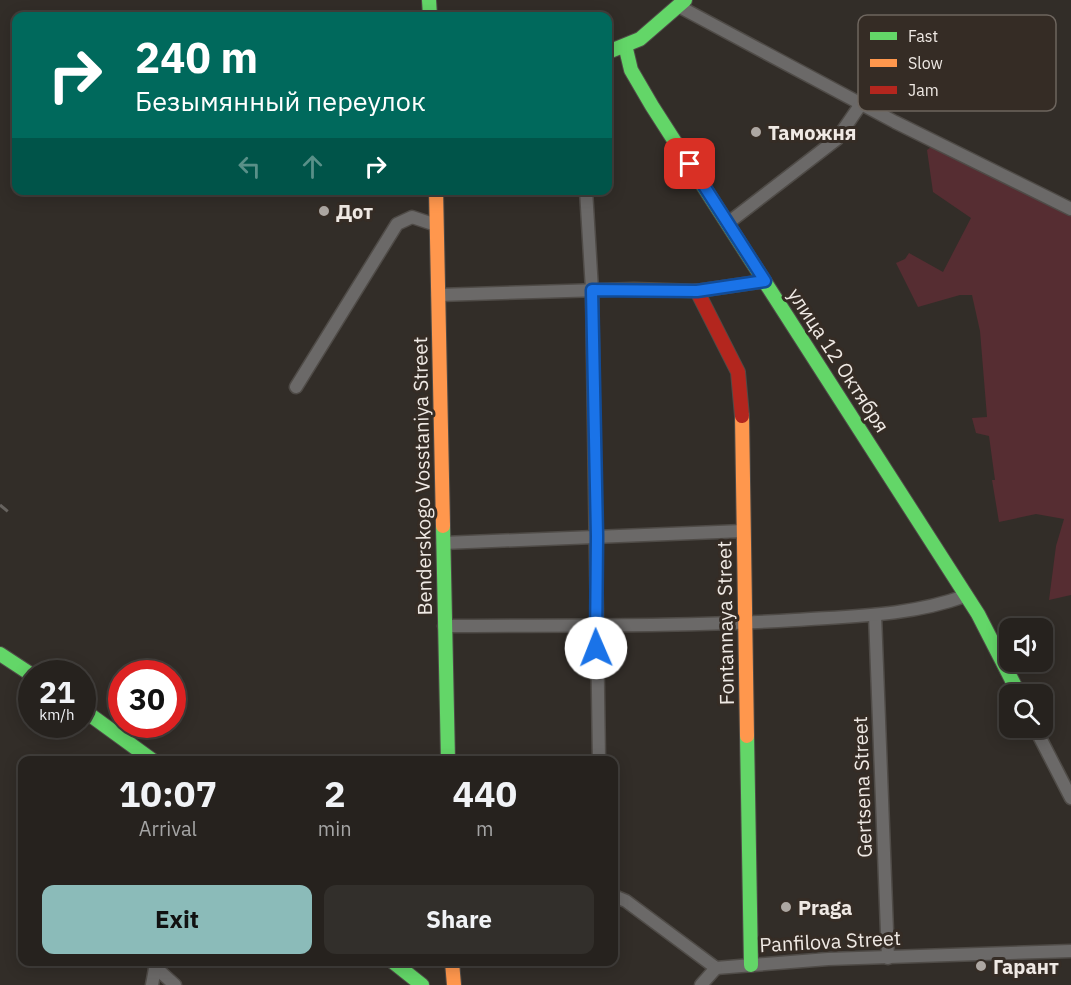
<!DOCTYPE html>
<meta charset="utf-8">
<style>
:root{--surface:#26221e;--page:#322f2b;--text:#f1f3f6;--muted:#a4a4a4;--line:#423f3c;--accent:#8bbbb9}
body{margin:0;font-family:"IBM Plex Sans",sans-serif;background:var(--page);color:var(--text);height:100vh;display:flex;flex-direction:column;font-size:22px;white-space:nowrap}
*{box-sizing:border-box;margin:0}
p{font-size:20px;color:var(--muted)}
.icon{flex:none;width:33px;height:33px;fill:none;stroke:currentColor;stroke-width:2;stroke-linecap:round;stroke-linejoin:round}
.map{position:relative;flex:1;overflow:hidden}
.panel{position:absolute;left:18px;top:756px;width:600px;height:210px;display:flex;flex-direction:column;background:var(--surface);border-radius:12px;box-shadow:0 3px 15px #0003,0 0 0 2px var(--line)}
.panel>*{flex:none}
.top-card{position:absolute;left:12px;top:12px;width:600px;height:183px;border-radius:12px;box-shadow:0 3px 15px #0003,0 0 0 2px var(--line);background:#00695c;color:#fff;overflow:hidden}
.tools{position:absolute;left:999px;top:618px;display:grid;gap:12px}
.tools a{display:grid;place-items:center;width:54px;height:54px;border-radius:12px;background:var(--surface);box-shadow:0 3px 15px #0003,0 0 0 2px var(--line);font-size:30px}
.speed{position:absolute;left:18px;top:660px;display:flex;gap:12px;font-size:30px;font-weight:700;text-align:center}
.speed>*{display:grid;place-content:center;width:78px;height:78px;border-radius:50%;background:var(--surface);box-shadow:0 3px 15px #0003,0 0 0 2px var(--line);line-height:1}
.speed small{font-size:15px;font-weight:400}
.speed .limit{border:9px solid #d22;background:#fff;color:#111}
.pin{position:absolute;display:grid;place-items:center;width:51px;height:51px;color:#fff;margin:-26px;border-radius:12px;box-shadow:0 3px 9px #0006}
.me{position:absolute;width:66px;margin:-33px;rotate:359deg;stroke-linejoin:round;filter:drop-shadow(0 0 4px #0008)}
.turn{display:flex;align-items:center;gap:21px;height:126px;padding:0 24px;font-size:27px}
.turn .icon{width:78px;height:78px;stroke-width:2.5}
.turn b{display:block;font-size:42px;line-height:51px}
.lanes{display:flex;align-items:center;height:57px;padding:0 24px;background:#0003;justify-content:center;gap:30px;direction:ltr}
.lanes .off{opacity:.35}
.eta{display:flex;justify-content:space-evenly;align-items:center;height:102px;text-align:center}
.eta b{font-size:36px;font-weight:700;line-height:42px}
.primary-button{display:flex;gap:12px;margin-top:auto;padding:12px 24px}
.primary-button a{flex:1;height:69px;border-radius:12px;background:var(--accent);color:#111;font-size:24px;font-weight:700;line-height:69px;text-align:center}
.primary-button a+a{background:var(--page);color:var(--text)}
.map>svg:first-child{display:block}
.green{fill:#562d32}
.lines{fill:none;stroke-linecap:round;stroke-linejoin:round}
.street-casing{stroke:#4f4b47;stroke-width:15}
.fast-casing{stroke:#4f4b47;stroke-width:16}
.slow-casing{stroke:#4f4b47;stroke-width:16}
.jam-casing{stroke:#4f4b47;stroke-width:16}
.street{stroke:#6b6968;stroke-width:12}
.fast{stroke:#63d668;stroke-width:14}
.slow{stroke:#ff974d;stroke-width:14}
.jam{stroke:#b3261e;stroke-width:14}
.rail{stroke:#67635f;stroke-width:3;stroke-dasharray:10 10;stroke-linecap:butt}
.route-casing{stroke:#114b97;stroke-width:15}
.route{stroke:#1a73e8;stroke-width:10}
.poi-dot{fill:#ada7a2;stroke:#352c25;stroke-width:2}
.labels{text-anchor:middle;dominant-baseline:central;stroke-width:6;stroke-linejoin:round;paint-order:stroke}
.poi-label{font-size:20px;font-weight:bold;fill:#efe9e4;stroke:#352c25;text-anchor:start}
.street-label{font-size:20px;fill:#efe9e4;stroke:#352c25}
.key{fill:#352c25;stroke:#6d655e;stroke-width:1.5}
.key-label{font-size:16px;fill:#efe9e4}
</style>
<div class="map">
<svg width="1071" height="985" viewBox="0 0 1071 985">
<rect width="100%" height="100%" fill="#322d28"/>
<path class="green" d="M931,147l140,68v380l-22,5 7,-54 8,-27 -28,-5 -37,8 -7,-42h3l-6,-44 -13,-3 -4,-15 15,-1 -7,-86 -8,-36h-12l-42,12 -22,-44 9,-4 4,-6 34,19 28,-54 -38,-26 -6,-42z"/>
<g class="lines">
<defs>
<g id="street">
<path d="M678,6l217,116 176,87"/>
<path d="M586,190l6,100 7,470"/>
<path d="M728,223l109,-84 24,-35"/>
<path d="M438,295l196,-6 63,2 68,-10"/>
<path d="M296,387l101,-163 15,-7 24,8"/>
<path d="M443,543l300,-12"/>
<path d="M875,615l13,343"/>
<path d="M444,626c117,-1 234,1 351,-6 58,-4 115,-4 170,-24"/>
<path d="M1035,728l36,70"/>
<path d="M614,896l12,5 90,67 112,-9 243,-8"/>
<path d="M155,967l20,18"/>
<path d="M152,985l4,-22"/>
<path d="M701,985l15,-17"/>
</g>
<g id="fast">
<path d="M429,0l1,16"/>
<path d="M626,49l5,21 21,36 326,508 41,80"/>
<path d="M608,52l32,-13 45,-39"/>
<path d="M443,526l5,234"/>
<path d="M0,654l32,21"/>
<path d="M82,709l70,51"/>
<path d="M747,736l4,229"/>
<path d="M393,962l29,23"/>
</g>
<g id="slow">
<path d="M436,190l7,336"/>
<path d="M742,416l5,320"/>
<path d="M452,962l2,23"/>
</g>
<path id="jam" d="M697,291l41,81 4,44"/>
</defs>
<use href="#street" class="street-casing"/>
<use href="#fast" class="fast-casing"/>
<use href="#slow" class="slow-casing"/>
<use href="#jam" class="jam-casing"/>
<use href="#street" class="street"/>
<use href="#fast" class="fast"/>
<use href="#slow" class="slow"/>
<use href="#jam" class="jam"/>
<path class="rail" d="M0,505l11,9"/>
</g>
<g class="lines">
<defs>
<path id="route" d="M596,648l1,-112 -5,-246 105,1 68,-10 -75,-117"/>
</defs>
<use href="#route" class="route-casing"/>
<use href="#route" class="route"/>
</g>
<g class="poi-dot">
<circle cx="756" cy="132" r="6"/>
<circle cx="324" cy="211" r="6"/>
<circle cx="786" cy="907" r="6"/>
<circle cx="981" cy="966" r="6"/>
</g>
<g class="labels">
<g class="poi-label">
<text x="768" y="132">Таможня</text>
<text x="336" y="211">Дот</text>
<text x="798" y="907">Praga</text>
<text x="993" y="966">Гарант</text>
</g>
<g class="street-label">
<text transform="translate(839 360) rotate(57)">улица 12 Октября</text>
<text transform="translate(422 476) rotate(-91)">Benderskogo Vosstaniya Street</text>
<text transform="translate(725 623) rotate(-91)">Fontannaya Street</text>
<text transform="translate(862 787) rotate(-92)">Gertsena Street</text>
<text transform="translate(830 941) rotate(-3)">Panfilova Street</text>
</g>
</g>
<rect x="858" y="15" width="198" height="96" rx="9" class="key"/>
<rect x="870" y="32" width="27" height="8" fill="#63d668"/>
<rect x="870" y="59" width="27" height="8" fill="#ff974d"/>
<rect x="870" y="86" width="27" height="8" fill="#b3261e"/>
<g class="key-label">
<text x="908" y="42">Fast</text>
<text x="908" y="69">Slow</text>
<text x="908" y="96">Jam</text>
</g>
</svg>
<div class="tools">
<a><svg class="icon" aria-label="sound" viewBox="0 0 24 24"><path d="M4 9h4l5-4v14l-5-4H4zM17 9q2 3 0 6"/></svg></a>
<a><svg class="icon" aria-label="search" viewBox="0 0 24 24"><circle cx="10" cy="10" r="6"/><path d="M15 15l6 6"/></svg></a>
</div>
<div class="speed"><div>21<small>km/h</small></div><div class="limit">30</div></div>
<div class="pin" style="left:690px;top:164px;background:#d93025"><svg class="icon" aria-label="arrive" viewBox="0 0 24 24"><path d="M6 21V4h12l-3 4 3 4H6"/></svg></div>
<svg class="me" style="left:596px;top:648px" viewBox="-20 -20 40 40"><circle r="19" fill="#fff"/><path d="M0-13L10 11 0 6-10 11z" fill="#1a73e8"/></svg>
<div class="top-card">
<div class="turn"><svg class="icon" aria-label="right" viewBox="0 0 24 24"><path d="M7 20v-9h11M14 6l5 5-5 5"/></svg><div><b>240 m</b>Безымянный переулок</div></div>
<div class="lanes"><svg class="icon off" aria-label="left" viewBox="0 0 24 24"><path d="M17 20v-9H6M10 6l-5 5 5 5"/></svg><svg class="icon off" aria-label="ahead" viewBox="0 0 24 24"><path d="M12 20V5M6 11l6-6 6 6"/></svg><svg class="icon" aria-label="right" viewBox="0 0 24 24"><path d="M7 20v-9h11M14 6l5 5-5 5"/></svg></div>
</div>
<section class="panel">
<div class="eta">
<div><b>10:07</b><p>Arrival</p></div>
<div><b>2</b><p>min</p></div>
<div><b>440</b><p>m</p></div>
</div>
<div class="primary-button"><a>Exit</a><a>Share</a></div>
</section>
</div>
